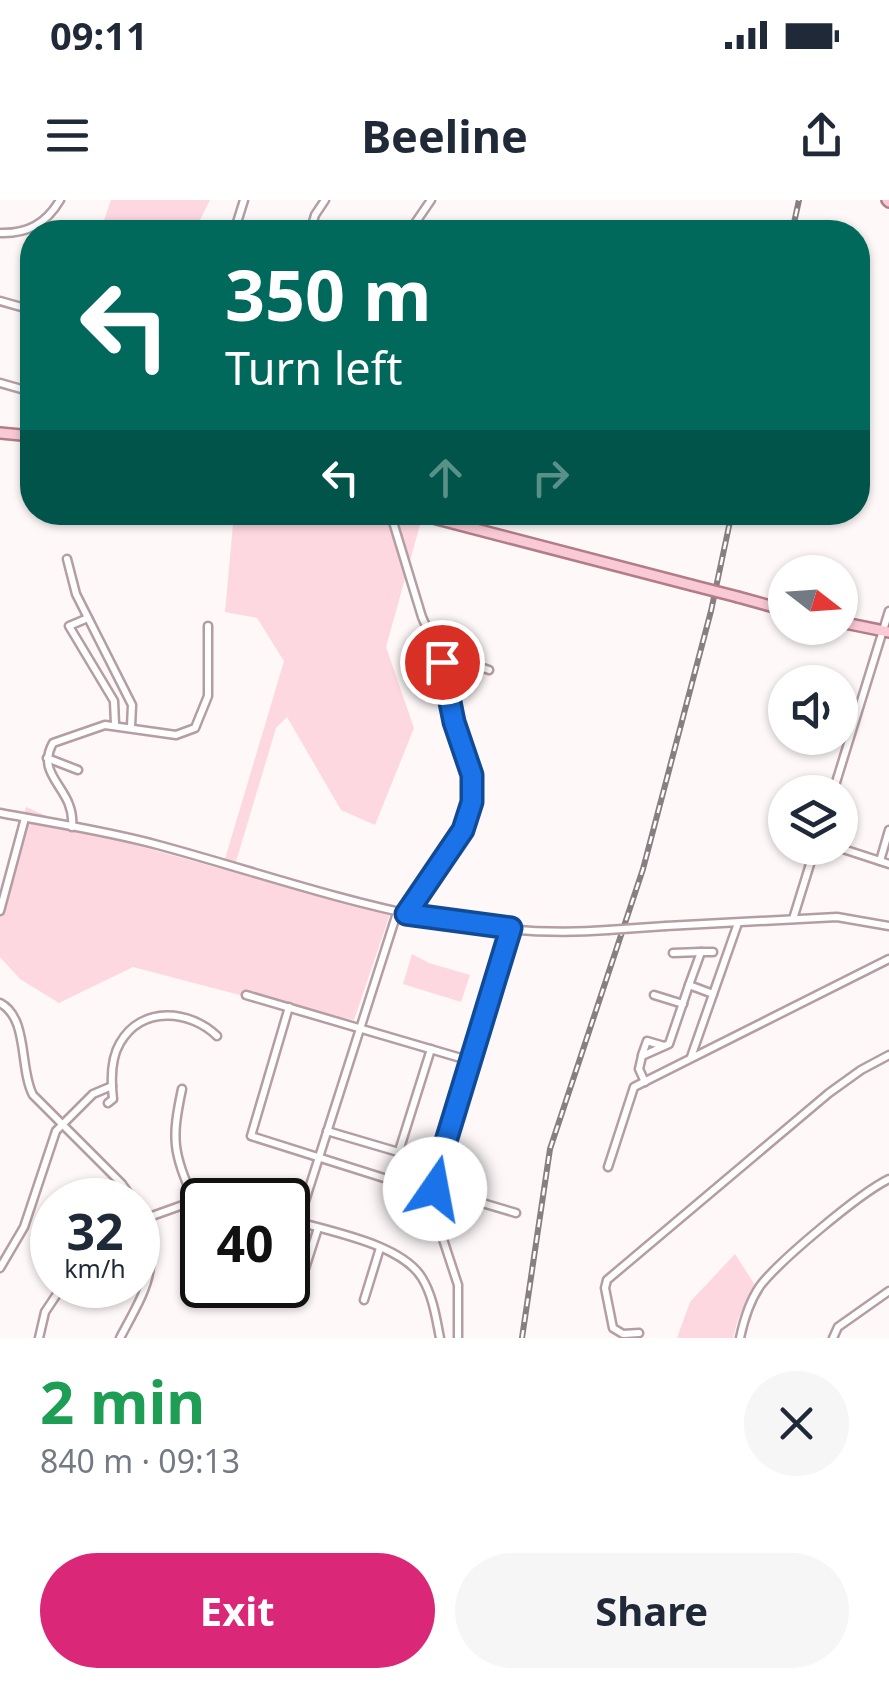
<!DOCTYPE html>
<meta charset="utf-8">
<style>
:root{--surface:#fff;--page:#f6f6f7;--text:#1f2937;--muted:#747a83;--accent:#db2777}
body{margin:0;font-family:"Noto Sans",sans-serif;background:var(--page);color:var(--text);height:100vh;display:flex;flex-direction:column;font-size:38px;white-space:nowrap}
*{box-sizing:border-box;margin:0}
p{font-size:32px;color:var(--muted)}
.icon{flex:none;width:55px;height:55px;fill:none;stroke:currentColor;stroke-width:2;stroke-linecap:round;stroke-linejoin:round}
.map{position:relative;height:1138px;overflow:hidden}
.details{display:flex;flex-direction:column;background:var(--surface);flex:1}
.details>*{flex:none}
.banner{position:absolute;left:20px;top:20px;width:850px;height:305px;border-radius:40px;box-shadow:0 2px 8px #0004;background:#00695c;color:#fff;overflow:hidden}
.needle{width:65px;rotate:107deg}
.buttons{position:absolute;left:768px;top:355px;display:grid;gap:20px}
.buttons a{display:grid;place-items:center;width:90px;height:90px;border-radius:50%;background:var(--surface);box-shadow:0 2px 8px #0004;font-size:50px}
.speed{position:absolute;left:30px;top:978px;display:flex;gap:20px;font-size:50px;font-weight:700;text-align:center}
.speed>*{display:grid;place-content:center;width:130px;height:130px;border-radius:50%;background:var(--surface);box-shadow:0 2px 8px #0004;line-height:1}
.speed small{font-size:25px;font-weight:400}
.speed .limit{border:5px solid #111;border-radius:15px;background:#fff;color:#111}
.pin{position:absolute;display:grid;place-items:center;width:85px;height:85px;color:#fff;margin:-42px;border:5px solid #fff;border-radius:50%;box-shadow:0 2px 10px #0007}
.me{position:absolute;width:110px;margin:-55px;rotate:12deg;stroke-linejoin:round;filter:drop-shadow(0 0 8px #0008)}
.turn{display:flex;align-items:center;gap:35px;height:210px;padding:0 40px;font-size:45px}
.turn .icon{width:130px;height:130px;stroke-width:2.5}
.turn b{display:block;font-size:70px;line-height:85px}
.lanes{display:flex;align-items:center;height:95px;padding:0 40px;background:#0003;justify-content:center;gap:50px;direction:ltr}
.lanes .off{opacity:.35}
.round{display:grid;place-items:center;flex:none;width:105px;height:105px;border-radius:52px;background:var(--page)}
.overview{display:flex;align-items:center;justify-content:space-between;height:170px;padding:0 40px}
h1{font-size:60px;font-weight:700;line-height:75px;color:#1e9e55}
.action{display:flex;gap:20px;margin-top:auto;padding:20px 40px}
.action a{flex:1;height:115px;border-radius:60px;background:var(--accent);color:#fff;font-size:40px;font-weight:700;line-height:115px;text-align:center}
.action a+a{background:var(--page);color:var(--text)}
.status{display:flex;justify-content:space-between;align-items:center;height:70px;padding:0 50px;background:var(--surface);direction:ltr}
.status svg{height:28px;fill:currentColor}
header{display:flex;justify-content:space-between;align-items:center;height:130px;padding:0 40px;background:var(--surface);font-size:45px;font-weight:700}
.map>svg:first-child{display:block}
.green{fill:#fdd8e0}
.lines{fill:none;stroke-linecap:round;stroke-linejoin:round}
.minor-casing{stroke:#b59ea3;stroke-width:11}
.major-casing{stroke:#b27c89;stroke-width:14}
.minor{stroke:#fff;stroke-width:6}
.major{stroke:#f9cad5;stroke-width:9}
.rail-casing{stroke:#877f81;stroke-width:6}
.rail{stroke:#fff;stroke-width:2.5;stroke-dasharray:8;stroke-linecap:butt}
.minor-bridge-casing{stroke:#b59ea3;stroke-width:11;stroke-linecap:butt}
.major-bridge-casing{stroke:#b27c89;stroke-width:14;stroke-linecap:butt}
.minor-bridge{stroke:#fff;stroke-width:6}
.major-bridge{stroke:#f9cad5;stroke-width:9}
.route-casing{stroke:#114b97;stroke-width:25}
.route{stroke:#1a73e8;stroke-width:18}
</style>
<div class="status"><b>09:11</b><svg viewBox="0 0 49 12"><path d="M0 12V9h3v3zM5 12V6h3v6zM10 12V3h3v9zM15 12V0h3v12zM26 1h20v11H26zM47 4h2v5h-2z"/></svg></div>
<header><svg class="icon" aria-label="menu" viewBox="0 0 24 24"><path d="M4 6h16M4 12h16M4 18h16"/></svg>Beeline<svg class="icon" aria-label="share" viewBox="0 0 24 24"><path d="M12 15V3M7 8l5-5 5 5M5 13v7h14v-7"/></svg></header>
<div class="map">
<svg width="889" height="1138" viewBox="0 0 889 1138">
<rect width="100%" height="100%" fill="#fef8f9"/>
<g class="green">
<path d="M111,0h99l-13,26 -28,6 -68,-3z"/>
<path d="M417,312l6,2 -37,133 28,81 -39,97 -34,-15 -54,-93 -11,11 -41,137 157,43 -38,112 -68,-13 -153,-40 -74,36 -39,-24 -20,-22v-58l26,-92 48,21 148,41 62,-208 -27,-43 -32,-6 9,-99z"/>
<path d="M412,754l17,9 41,12 -9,27 -58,-18z"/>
<path d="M735,1054l20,31 -17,34 -5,19h-56l13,-36z"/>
</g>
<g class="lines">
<defs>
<g id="minor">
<path d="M234,32l10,-32"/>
<path d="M310,32l5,-17 10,-15"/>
<path d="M409,32l22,-32"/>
<path d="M0,33c27,1 46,-9 60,-33"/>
<path d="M0,101l32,9"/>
<path d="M0,183l32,9"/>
<path d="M390,312l32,105 24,54 8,51 19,67 -1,13 -9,28 -57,84"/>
<path d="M67,359l9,35 56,111 -1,22"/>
<path d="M88,418l-19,8 45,75 1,23"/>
<path d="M446,471l28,-6 15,5"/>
<path d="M47,558l31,12"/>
<path d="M833,592l56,-181"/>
<path d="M0,613c53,10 107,18 158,32 148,40 294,98 450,85"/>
<path d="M72,627c4,-39 -38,-50 -19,-84l52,-18 71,10 19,-7 13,-32v-70"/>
<path d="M840,648l49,16"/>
<path d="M880,661l9,-31"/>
<path d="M0,711l25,-93"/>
<path d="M793,719l22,-71"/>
<path d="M666,726l171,-9 52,9"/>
<path d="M713,752h-12l-12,33 24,9"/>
<path d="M673,753l28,-1"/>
<path d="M246,795l225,66"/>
<path d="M654,795l29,9"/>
<path d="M0,803c29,15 19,66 33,92l89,89 11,16"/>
<path d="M289,807l-38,129 133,42"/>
<path d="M642,855l5,-14 17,5"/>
<path d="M691,857l47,-134"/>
<path d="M645,882l-6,-13 3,-13 27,-12 20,-59"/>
<path d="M182,889c-11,52 -9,62 12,112"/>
<path d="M108,903l5,-4c-2,-17 -2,-41 7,-56 22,-38 70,-33 97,-7"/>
<path d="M327,931l112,33"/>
<path d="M399,951l32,-102"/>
<path d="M608,967l26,-80 255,-128"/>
<path d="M435,989l81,24"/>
<path d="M288,1019c38,12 113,24 134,59 11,18 14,40 18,60"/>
<path d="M138,1021l56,-20 27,-1"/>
<path d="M298,1023l99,-310"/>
<path d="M0,1068l24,-41 32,-96 37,-37 19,-8"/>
<path d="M301,1081l17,-53"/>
<path d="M364,1100l16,-52"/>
<path d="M639,1133l-16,1 -10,-6 -8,-40 2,-8 222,-187 32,-23 28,-15"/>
<path d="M39,1138l6,-26 18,-27"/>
<path d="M120,1138c27,-51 43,-72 18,-128"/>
<path d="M458,1138v-53l-20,-61 -2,-45 75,-250"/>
<path d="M740,1138c4,-19 9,-36 20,-52 19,-25 100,-93 129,-107"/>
<path d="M833,1138l5,-11 51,-36"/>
</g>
<g id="major">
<path d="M887,0l2,2"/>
<path d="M0,233l32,3"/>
<path d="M410,312l281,73"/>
<path d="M738,397l47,13"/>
<path d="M840,422l49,10"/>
</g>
</defs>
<use href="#minor" class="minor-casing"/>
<use href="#major" class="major-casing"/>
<use href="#minor" class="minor"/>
<use href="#major" class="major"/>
<defs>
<g id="rail">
<path d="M792,32l7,-32"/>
<path d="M522,1138l28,-189 93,-280 68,-258 21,-99"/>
</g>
</defs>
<use href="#rail" class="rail-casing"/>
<use href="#rail" class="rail"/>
<defs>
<path id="minor-bridge" d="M608,730l58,-4"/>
<path id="major-bridge" d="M691,385l47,12"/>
</defs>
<use href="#minor-bridge" class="minor-bridge-casing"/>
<use href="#major-bridge" class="major-bridge-casing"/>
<use href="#minor-bridge" class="minor-bridge"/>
<use href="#major-bridge" class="major-bridge"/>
</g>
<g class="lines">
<defs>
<path id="route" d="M435,989l4,-25 72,-236 -105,-14 57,-84 9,-28v-27l-18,-53 -12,-60"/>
</defs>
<use href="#route" class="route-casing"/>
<use href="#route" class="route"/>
</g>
</svg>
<div class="buttons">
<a><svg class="needle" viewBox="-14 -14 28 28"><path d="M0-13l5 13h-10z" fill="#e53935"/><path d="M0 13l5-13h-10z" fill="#747a83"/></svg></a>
<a><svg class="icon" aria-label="sound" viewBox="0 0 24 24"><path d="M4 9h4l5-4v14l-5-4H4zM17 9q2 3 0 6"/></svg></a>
<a><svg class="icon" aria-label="layers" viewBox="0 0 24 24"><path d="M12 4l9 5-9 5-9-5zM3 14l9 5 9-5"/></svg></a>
</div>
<div class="speed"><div>32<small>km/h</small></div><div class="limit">40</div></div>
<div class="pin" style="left:442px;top:462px;background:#d93025"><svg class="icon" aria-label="arrive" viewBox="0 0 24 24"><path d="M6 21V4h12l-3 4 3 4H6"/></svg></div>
<svg class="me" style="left:435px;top:989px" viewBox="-20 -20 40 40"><circle r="19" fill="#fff"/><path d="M0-13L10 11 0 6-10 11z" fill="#1a73e8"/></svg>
<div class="banner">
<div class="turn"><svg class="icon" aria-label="left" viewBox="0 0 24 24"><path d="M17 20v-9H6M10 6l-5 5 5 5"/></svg><div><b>350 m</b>Turn left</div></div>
<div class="lanes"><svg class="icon" aria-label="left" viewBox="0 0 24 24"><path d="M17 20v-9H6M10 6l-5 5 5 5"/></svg><svg class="icon off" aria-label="ahead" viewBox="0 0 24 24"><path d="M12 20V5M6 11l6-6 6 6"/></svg><svg class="icon off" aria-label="right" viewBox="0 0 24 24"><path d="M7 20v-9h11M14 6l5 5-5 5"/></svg></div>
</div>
</div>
<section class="details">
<div class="overview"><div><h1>2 min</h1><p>840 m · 09:13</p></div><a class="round"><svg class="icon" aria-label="close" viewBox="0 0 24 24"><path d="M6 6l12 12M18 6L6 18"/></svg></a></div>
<div class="action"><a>Exit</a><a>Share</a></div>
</section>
